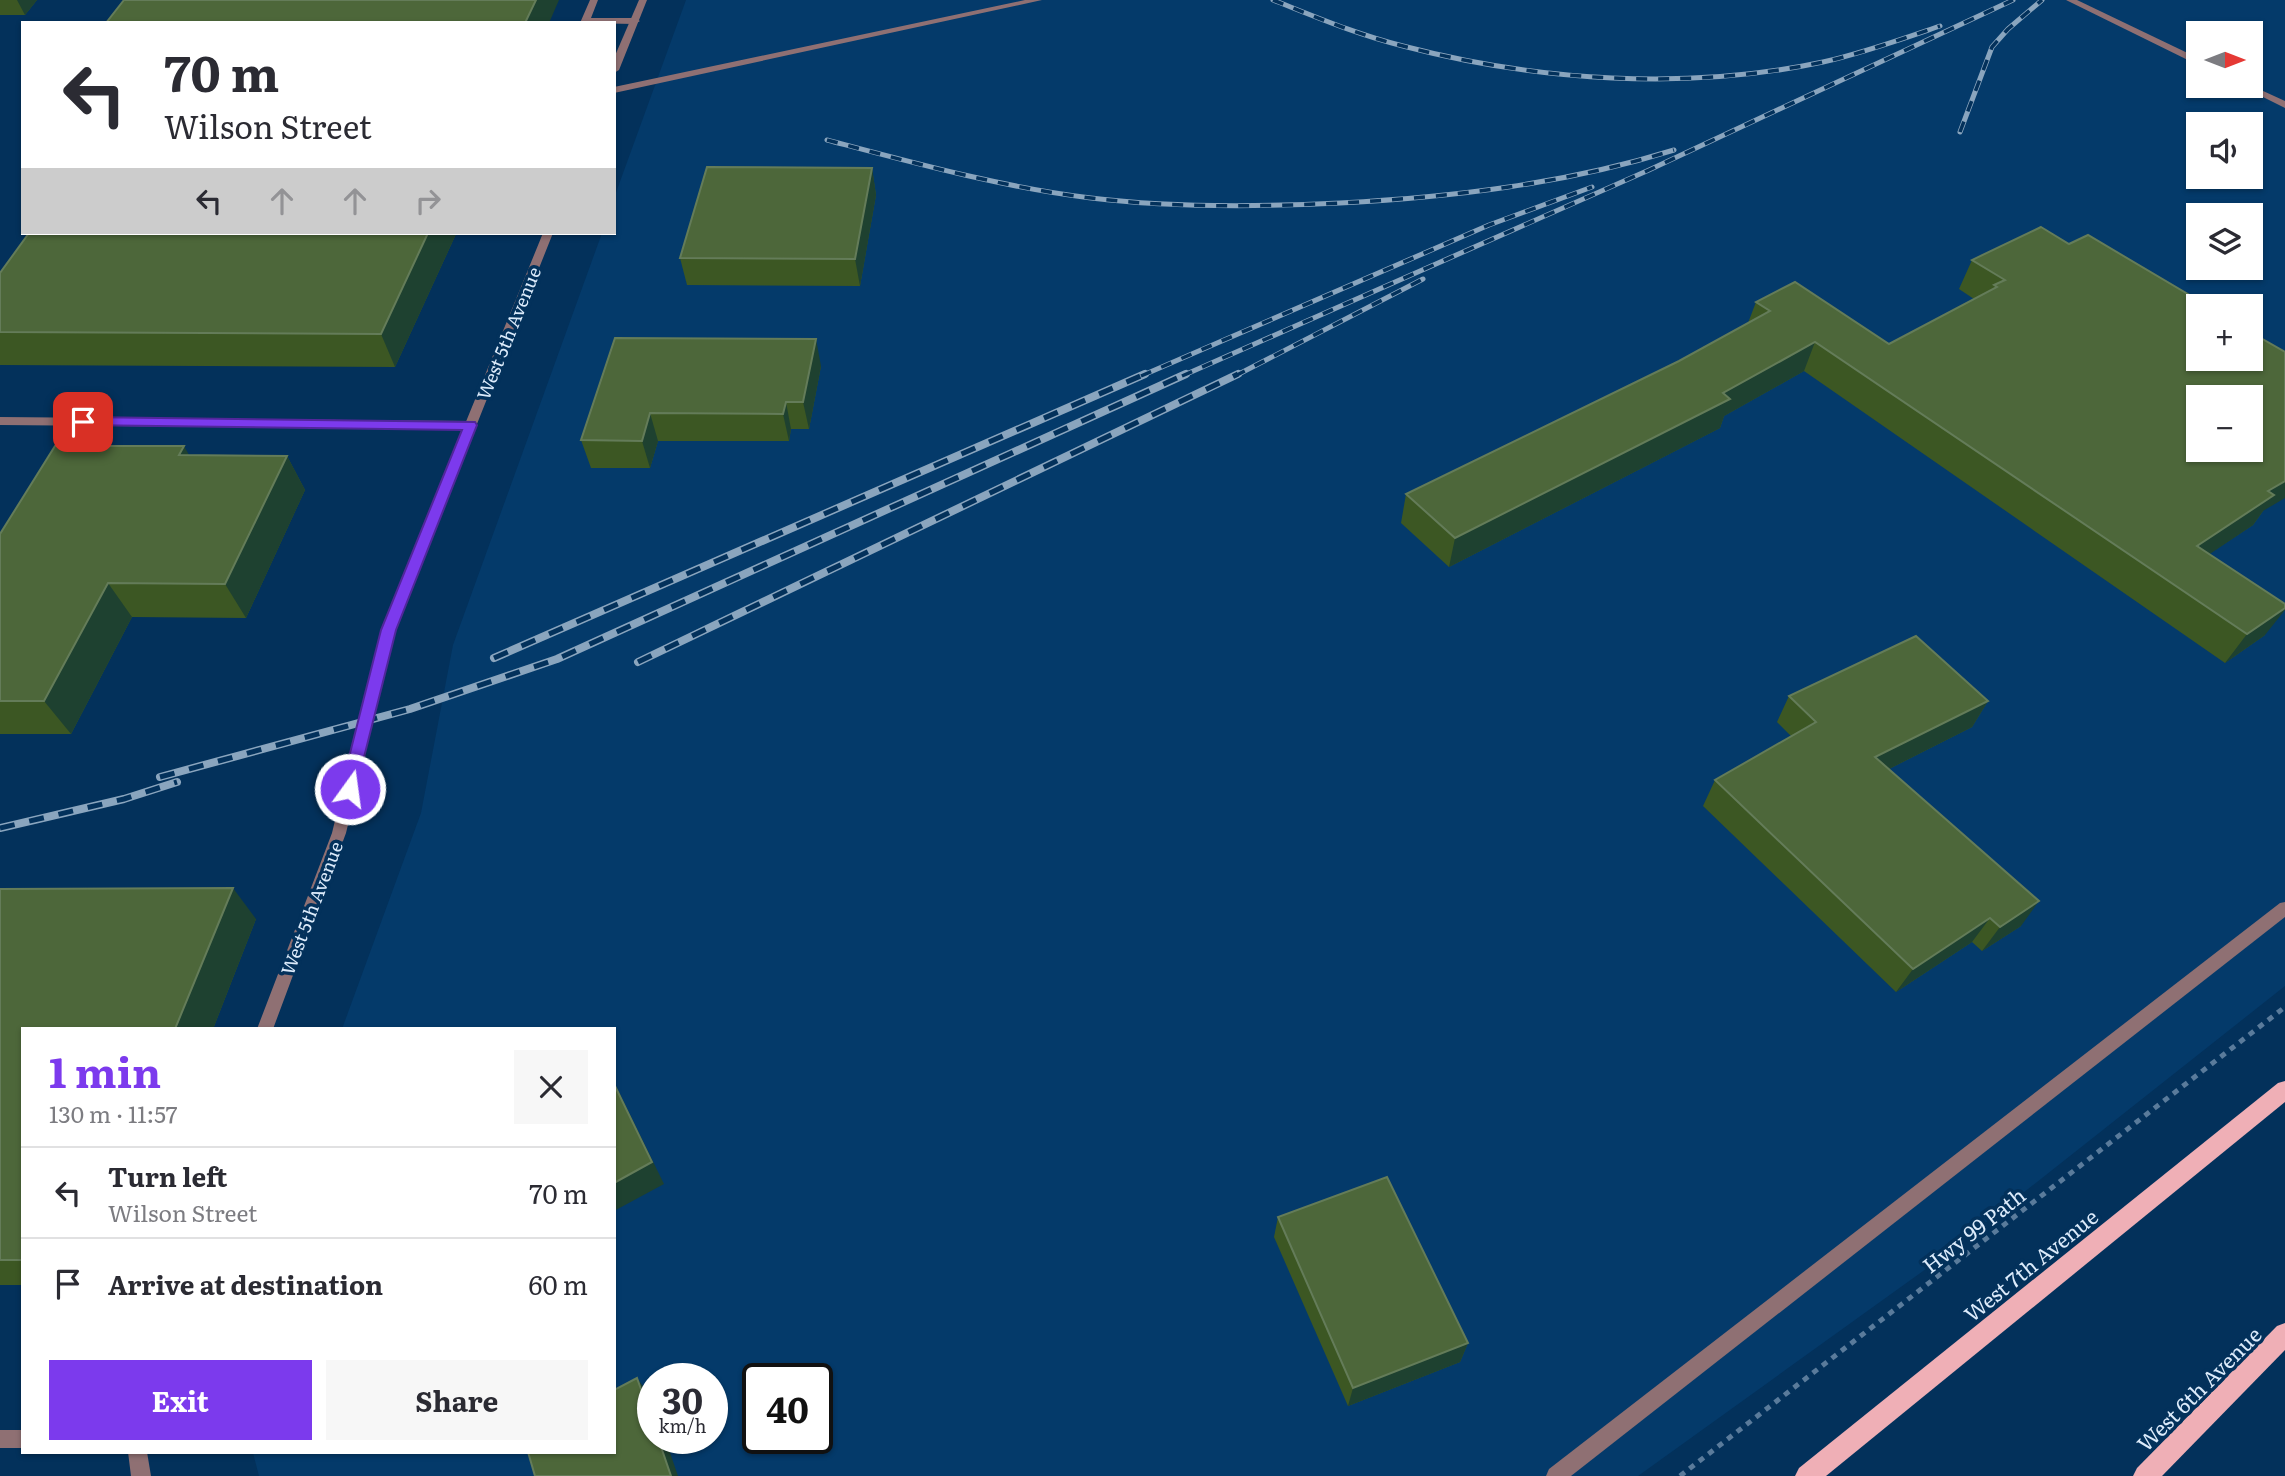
<!DOCTYPE html>
<meta charset="utf-8">
<style>
:root{--surface:#fff;--page:#f7f7f7;--text:#2b2b33;--muted:#7c7c81;--line:#e1e1e2;--accent:#7c3aed}
body{margin:0;font-family:Literata,serif;background:var(--page);color:var(--text);height:100vh;display:flex;flex-direction:column;font-size:26px;white-space:nowrap}
*{box-sizing:border-box;margin:0}
p{font-size:23px;color:var(--muted)}
.icon{flex:none;width:38px;height:38px;fill:none;stroke:currentColor;stroke-width:2;stroke-linecap:round;stroke-linejoin:round}
.map{position:relative;flex:1;overflow:hidden}
.details{position:absolute;left:21px;top:1027px;width:595px;height:427px;display:flex;flex-direction:column;background:var(--surface);border-radius:0px;box-shadow:0 2px 5px #0004}
.details>*{flex:none}
.top-card{position:absolute;left:21px;top:21px;width:595px;height:214px;border-radius:0px;box-shadow:0 2px 5px #0004;background:#fff;color:var(--text);overflow:hidden}
.needle{width:46px;rotate:90deg}
.fabs{position:absolute;left:2186px;top:21px;display:grid;gap:14px}
.fabs a{display:grid;place-items:center;width:77px;height:77px;border-radius:0px;background:var(--surface);box-shadow:0 2px 5px #0004;font-size:35px}
.speed{position:absolute;left:637px;top:1363px;display:flex;gap:14px;font-size:35px;font-weight:700;text-align:center}
.speed>*{display:grid;place-content:center;width:91px;height:91px;border-radius:50%;background:var(--surface);box-shadow:0 2px 5px #0004;line-height:1}
.speed small{font-size:18px;font-weight:400}
.speed .limit{border:4px solid #111;border-radius:10px;background:#fff;color:#111}
.pin{position:absolute;display:grid;place-items:center;width:60px;height:60px;color:#fff;margin:-30px;border-radius:14px;box-shadow:0 4px 10px #0006}
.me{position:absolute;width:77px;margin:-38px;rotate:14deg;stroke-linejoin:round;filter:drop-shadow(0 0 5px #0008)}
.turn{display:flex;align-items:center;gap:24px;height:147px;padding:0 28px;font-size:32px}
.turn .icon{width:91px;height:91px;stroke-width:2.5}
.turn b{display:block;font-size:49px;line-height:60px}
.lanes{display:flex;align-items:center;height:66px;padding:0 28px;background:#0003;justify-content:center;gap:35px;direction:ltr}
.lanes .off{opacity:.35}
.round{display:grid;place-items:center;flex:none;width:74px;height:74px;border-radius:0px;background:var(--page)}
.head{display:flex;align-items:center;justify-content:space-between;height:119px;padding:0 28px}
h1{font-size:42px;font-weight:700;line-height:52px;color:var(--accent)}
.button{display:flex;gap:14px;margin-top:auto;padding:14px 28px}
.button a{flex:1;height:80px;border-radius:0px;background:var(--accent);color:#fff;font-size:28px;font-weight:700;line-height:80px;text-align:center}
.button a+a{background:var(--page);color:var(--text)}
ul{padding:0;list-style:none}
li{display:flex;align-items:center;gap:21px;height:91px;padding:0 28px;border-top:2px solid var(--line)}
li div{flex:1}
li b{display:block;font-size:26px}
li em{font-style:normal}
.map>svg:first-child{display:block}
.built{fill:#043a6a;fill-rule:evenodd}
.lines{fill:none;stroke-linecap:round;stroke-linejoin:round}
.path{stroke:#5a7b9b;stroke-width:5;stroke-dasharray:6 6;stroke-linecap:butt}
.service{fill:#8f7073;fill-rule:evenodd}
.minor{fill:#8f7073;fill-rule:evenodd}
.tertiary{fill:#8f7073;fill-rule:evenodd}
.primary{fill:#efafb6;fill-rule:evenodd}
.rail-far1-casing{stroke:#8aa5be;stroke-width:5}
.rail-casing{stroke:#8aa5be;stroke-width:8}
.rail-far1{stroke:#03315b;stroke-width:3.5;stroke-dasharray:11;stroke-linecap:butt}
.rail{stroke:#03315b;stroke-width:5;stroke-dasharray:15;stroke-linecap:butt}
.wall{fill:#3c5723}
.shaded-wall{fill:#1e4130}
.building{fill:#4d673a;stroke:#647c59;stroke-width:2;fill-rule:evenodd}
.route{fill:#7c3aed;stroke:#51269a;stroke-width:2}
.labels{text-anchor:middle;dominant-baseline:central;stroke-width:7;stroke-linejoin:round;paint-order:stroke}
.street-label{font-size:18px;fill:#dcebfb;stroke:#03315b}
.near-street-label{font-size:21px;fill:#dcebfb;stroke:#03315b}
</style>
<div class="map">
<svg width="2285" height="1476" viewBox="0 0 2285 1476">
<rect width="100%" height="100%" fill="#03315b"/>
<path class="built" d="M686,0h1599v986l-348,275 -299,215h-1379l-6,-23 361,-1v-423h-272l79,-216 32,-168 149,-412h12v-35zM2198,33h52v53h-52zM2198,124h52v53h-52zM2198,215h52v53h-52zM2198,306h52v53h-52zM2198,397h52v53h-52zM653,1379h59v59h-59zM758,1379h59v59h-59z"/>
<g class="lines">
<path class="path" d="M1680,1476l605,-469"/>
<g class="service">
<path d="M590,0h8l-7,18h44l5,3 -5,3 -55,-1z"/>
<path d="M1025,0h17l-428,93v-6z"/>
<path d="M2066,0h11l121,58v7z"/>
<path d="M2250,85l35,16v7l-44,-22z"/>
<path d="M2285,902v15l-714,559h-25l3,-7 731,-566z"/>
</g>
<path class="minor" d="M0,417l470,4 6,4 -6,4 -470,-4z"/>
<g class="tertiary">
<path d="M639,0h8l-28,70 -5,3v-15z"/>
<path d="M543,233h10l-158,397 -49,203 -73,196h-16l75,-196 49,-203z"/>
<rect x="0" y="1430" width="23" height="18"/>
<path d="M128,1452h19l4,24h-20z"/>
</g>
<g class="primary">
<path d="M2285,1081v21l-459,374h-31l4,-8 479,-385z"/>
<path d="M2285,1323v27l-123,126h-29l4,-8 140,-142z"/>
</g>
<defs>
<g id="rail-far1">
<path d="M1273,0c43,17 85,35 130,46 134,35 284,45 420,16 40,-9 79,-23 117,-36"/>
<path d="M1960,132l32,-85 16,-18 34,-29"/>
<path d="M827,140c87,23 174,47 264,58 82,10 166,9 249,5 113,-6 225,-19 334,-53"/>
<path d="M1141,376l348,-151 103,-38"/>
<path d="M1182,376l467,-206 364,-170"/>
<path d="M1235,376l188,-97"/>
</g>
<g id="rail">
<path d="M494,658l651,-284"/>
<path d="M638,662l600,-288"/>
<path d="M160,777l250,-68 147,-50 629,-285"/>
<path d="M0,828l124,-29 53,-17"/>
</g>
</defs>
<use href="#rail-far1" class="rail-far1-casing"/>
<use href="#rail" class="rail-casing"/>
<use href="#rail-far1" class="rail-far1"/>
<use href="#rail" class="rail"/>
</g>
<g class="wall">
<path d="M0,0h37l-12,15h-25z"/>
<path d="M872,168l4,27 -16,91 -173,-1 -7,-27z"/>
<path d="M2041,227l222,284 -10,14 -44,29 56,81 -40,28 -421,-292 -80,45 -4,12 -271,139 -48,-44 5,-29 273,-133 69,-38 8,-21 133,42 85,-45 -15,-10 13,-29z"/>
<path d="M29,233h426l1,1 -61,133 -395,-2v-92z"/>
<path d="M615,338l206,28 -12,63h-18l-2,12h-131l-8,27h-59l-10,-28z"/>
<path d="M189,455l98,1 18,34 -59,128 -114,-1 -61,117h-71v-200z"/>
<path d="M1789,696l199,5 -16,26 -83,42 132,157 -39,25 -10,-9 -76,50 -193,-186 12,-26 76,-44 -14,-14z"/>
<path d="M0,889l256,30 -43,110h-190v256h-23z"/>
<path d="M1278,1217l190,126 -8,19 -112,44 -74,-169z"/>
</g>
<g class="shaded-wall">
<path d="M17,0h20l-12,15z"/>
<path d="M536,0h23l-10,23h-24z"/>
<path d="M872,168l4,27 -16,91 -5,-27z"/>
<path d="M428,233l28,1 -61,133 -14,-33z"/>
<path d="M816,339l5,27 -12,63 -6,-27z"/>
<path d="M1815,342l-11,29 -80,45 -4,12 -271,139 6,-29z"/>
<path d="M786,402l5,27 -2,12 -6,-27z"/>
<path d="M650,413l8,28 -8,27 -8,-27z"/>
<path d="M184,446l20,35 -25,-26z"/>
<path d="M287,456l18,34 -59,128 -21,-34z"/>
<path d="M2285,481v17l-22,13 -10,14 -76,51 20,-30 71,-55z"/>
<path d="M108,583l24,34 -61,117 -27,-33z"/>
<path d="M2285,608v2l-20,25 -40,28 22,-29z"/>
<path d="M1988,701l-16,26 -111,56 14,-26z"/>
<path d="M233,888l23,31 -43,110h-38z"/>
<path d="M2039,901l-18,25 -39,25 18,-24z"/>
<path d="M1990,918l-18,24 -76,50 17,-23z"/>
<path d="M614,1082l50,102 -50,27z"/>
<path d="M1468,1343l-8,19 -112,44 5,-18z"/>
<path d="M637,1378l13,18 3,8v19z"/>
<path d="M658,1438h7l13,38h-7z"/>
</g>
<g class="building">
<path d="M124,0h412l-11,23h-419z"/>
<path d="M707,167l165,1 -17,91 -175,-1z"/>
<path d="M2041,227l28,17 19,-9 120,71h-10v53h52v-27l35,20v129l-17,10 6,4 -77,51 88,58v4l-38,26 -432,-292 -92,51 7,6 -275,139 -49,-44 273,-133 91,-50 -14,-9 39,-20 94,62 108,-57 -3,-2 11,-5 -33,-20zM2198,397h52v53h-52z"/>
<path d="M29,233h399l-47,101 -381,-2v-59z"/>
<path d="M615,338l201,1 -13,63h-17l-3,12 -133,-1 -8,28 -61,-1z"/>
<path d="M55,446h129l-5,9 108,1 -62,128 -117,-1 -64,118h-44v-167z"/>
<path d="M1916,636l72,65 -113,56 164,144 -39,26 -10,-9 -77,51 -198,-189 101,-58 -27,-26z"/>
<path d="M233,888l-58,141h-152v231h-23v-371z"/>
<path d="M614,1084l38,78 -38,21z"/>
<path d="M1387,1177l81,166 -115,45 -75,-171z"/>
<path d="M637,1378l16,45v15h5l13,38h-136l-7,-24h86v-62z"/>
</g>
<path class="route" d="M83,417l392,5 2,3 -81,205 -41,163h-11l-3,-4 40,-159 81,-200 -384,-5v-6z"/>
<g class="labels">
<g class="street-label">
<text transform="translate(508 333) rotate(-68)">West 5th Avenue</text>
<text transform="translate(311 908) rotate(-69)">West 5th Avenue</text>
</g>
<g class="near-street-label">
<text transform="translate(1973 1229) rotate(-38)">Hwy 99 Path</text>
<text transform="translate(2030 1264) rotate(-39)">West 7th Avenue</text>
<text transform="translate(2198 1388) rotate(-45)">West 6th Avenue</text>
</g>
</g>
</svg>
<div class="fabs">
<a><svg class="needle" viewBox="-14 -14 28 28"><path d="M0-13l5 13h-10z" fill="#e53935"/><path d="M0 13l5-13h-10z" fill="#7c7c81"/></svg></a>
<a><svg class="icon" aria-label="sound" viewBox="0 0 24 24"><path d="M4 9h4l5-4v14l-5-4H4zM17 9q2 3 0 6"/></svg></a>
<a><svg class="icon" aria-label="layers" viewBox="0 0 24 24"><path d="M12 4l9 5-9 5-9-5zM3 14l9 5 9-5"/></svg></a>
<a>+</a>
<a>−</a>
</div>
<div class="speed"><div>30<small>km/h</small></div><div class="limit">40</div></div>
<div class="pin" style="left:83px;top:422px;background:#d93025"><svg class="icon" aria-label="arrive" viewBox="0 0 24 24"><path d="M6 21V4h12l-3 4 3 4H6"/></svg></div>
<svg class="me" style="left:350px;top:789px" viewBox="-20 -20 40 40"><circle r="17" fill="#7c3aed" stroke="#fff" stroke-width="3"/><path d="M0-11L8 9 0 5-8 9z" fill="#fff"/></svg>
<div class="top-card">
<div class="turn"><svg class="icon" aria-label="left" viewBox="0 0 24 24"><path d="M17 20v-9H6M10 6l-5 5 5 5"/></svg><div><b>70 m</b>Wilson Street</div></div>
<div class="lanes"><svg class="icon" aria-label="left" viewBox="0 0 24 24"><path d="M17 20v-9H6M10 6l-5 5 5 5"/></svg><svg class="icon off" aria-label="ahead" viewBox="0 0 24 24"><path d="M12 20V5M6 11l6-6 6 6"/></svg><svg class="icon off" aria-label="ahead" viewBox="0 0 24 24"><path d="M12 20V5M6 11l6-6 6 6"/></svg><svg class="icon off" aria-label="right" viewBox="0 0 24 24"><path d="M7 20v-9h11M14 6l5 5-5 5"/></svg></div>
</div>
<section class="details">
<div class="head"><div><h1>1 min</h1><p>130 m · 11:57</p></div><a class="round"><svg class="icon" aria-label="close" viewBox="0 0 24 24"><path d="M6 6l12 12M18 6L6 18"/></svg></a></div>
<ul>
<li><svg class="icon" aria-label="left" viewBox="0 0 24 24"><path d="M17 20v-9H6M10 6l-5 5 5 5"/></svg><div><b>Turn left</b><p>Wilson Street</p></div><em>70 m</em></li>
<li><svg class="icon" aria-label="arrive" viewBox="0 0 24 24"><path d="M6 21V4h12l-3 4 3 4H6"/></svg><div><b>Arrive at destination</b></div><em>60 m</em></li>
</ul>
<div class="button"><a>Exit</a><a>Share</a></div>
</section>
</div>
